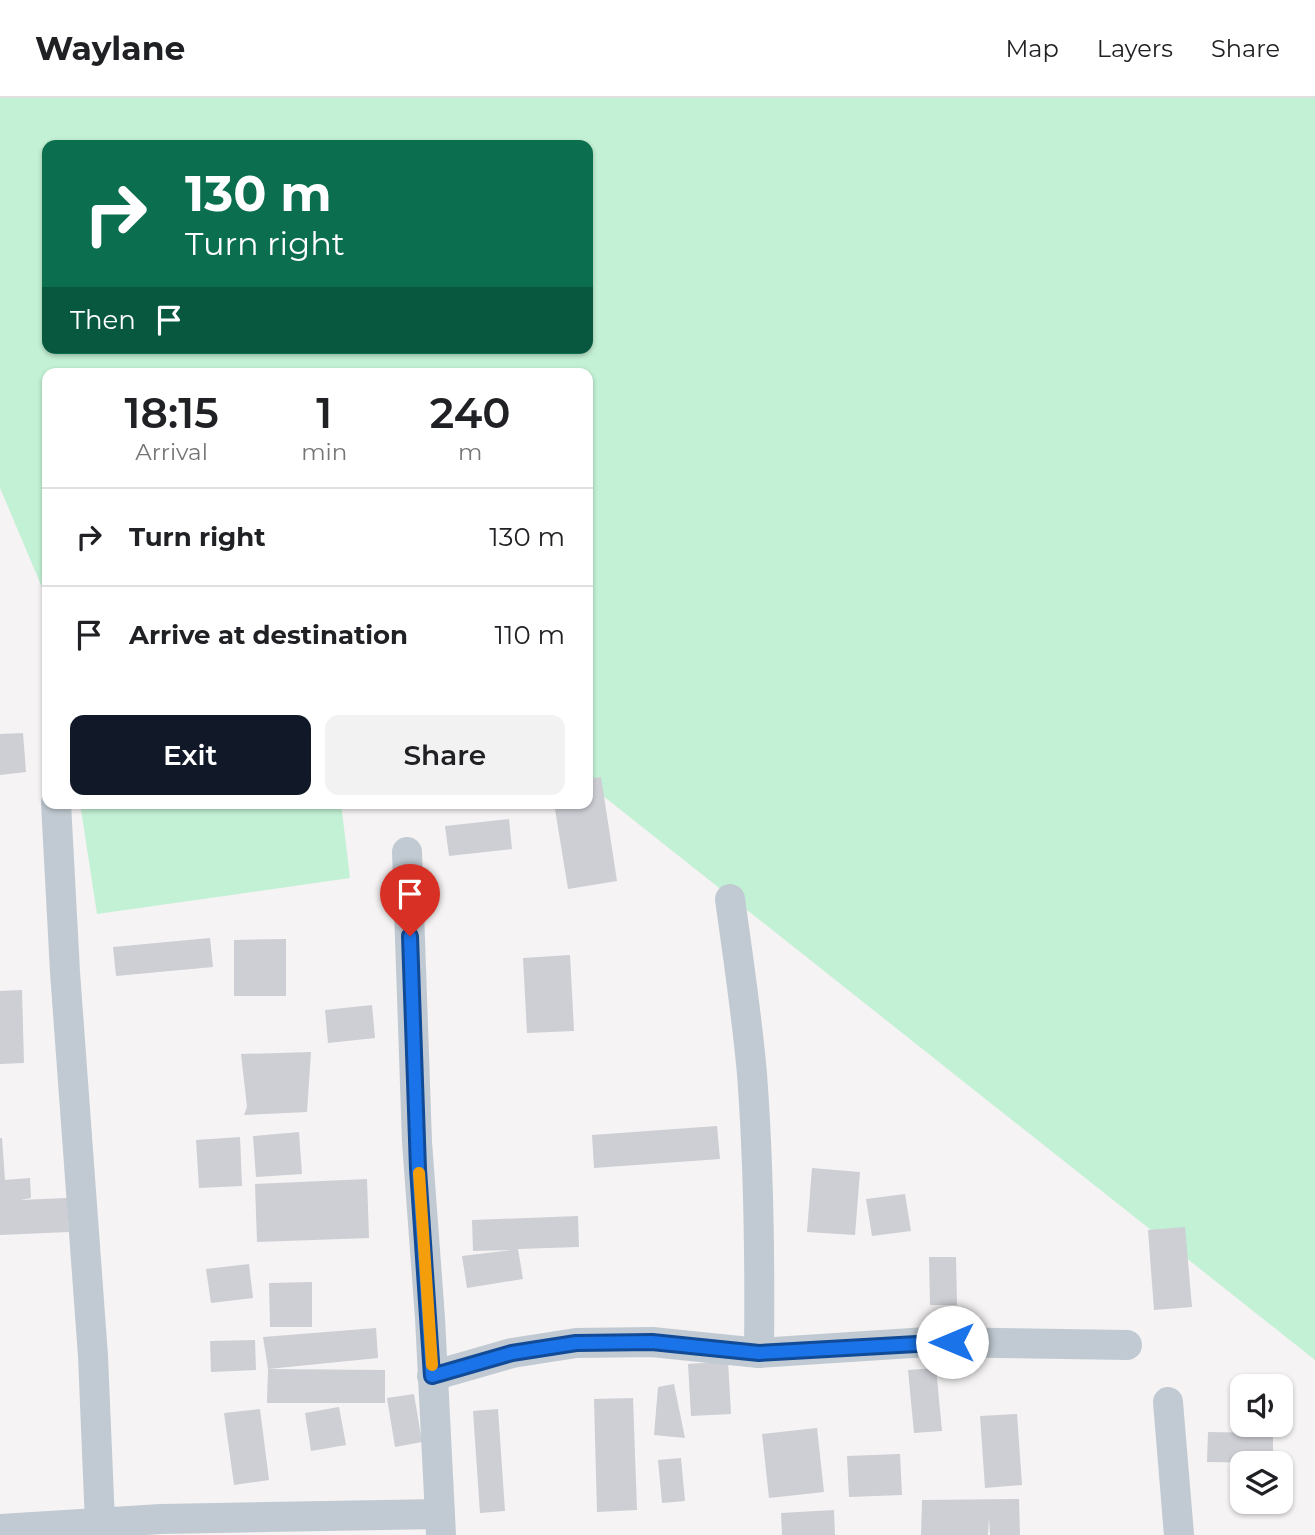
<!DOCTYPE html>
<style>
:root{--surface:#fff;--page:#f2f2f2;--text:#202124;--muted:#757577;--line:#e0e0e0;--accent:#111827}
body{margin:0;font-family:Montserrat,sans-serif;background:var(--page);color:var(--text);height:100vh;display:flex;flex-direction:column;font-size:26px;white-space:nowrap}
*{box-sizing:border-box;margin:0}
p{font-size:23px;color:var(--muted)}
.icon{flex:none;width:38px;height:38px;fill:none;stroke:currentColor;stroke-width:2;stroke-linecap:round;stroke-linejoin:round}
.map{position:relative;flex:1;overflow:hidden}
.details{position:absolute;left:42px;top:270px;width:551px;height:441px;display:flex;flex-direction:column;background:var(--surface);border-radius:14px;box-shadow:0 2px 5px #0004}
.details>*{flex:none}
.hud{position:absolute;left:42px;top:42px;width:551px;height:214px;border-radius:14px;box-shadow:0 2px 5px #0004;background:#0b6e4f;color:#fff;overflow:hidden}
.buttons{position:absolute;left:1230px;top:1276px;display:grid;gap:14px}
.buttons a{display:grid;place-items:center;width:63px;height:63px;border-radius:14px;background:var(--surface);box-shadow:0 2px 5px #0004;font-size:35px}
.pin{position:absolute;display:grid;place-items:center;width:60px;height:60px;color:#fff;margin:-72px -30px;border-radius:50% 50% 50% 0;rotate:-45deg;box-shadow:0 0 7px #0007}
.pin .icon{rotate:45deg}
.me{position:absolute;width:77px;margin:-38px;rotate:270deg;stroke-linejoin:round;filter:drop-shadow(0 0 5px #0008)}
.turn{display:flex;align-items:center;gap:24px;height:147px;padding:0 28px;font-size:32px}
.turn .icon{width:91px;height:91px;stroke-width:2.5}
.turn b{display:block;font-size:49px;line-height:60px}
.then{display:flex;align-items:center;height:66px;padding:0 28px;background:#0003;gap:14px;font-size:26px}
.eta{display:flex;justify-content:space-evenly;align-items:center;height:119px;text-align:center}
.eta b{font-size:42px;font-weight:600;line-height:49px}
.cta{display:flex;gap:14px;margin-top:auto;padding:14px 28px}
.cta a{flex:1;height:80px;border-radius:14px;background:var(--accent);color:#fff;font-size:28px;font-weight:600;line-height:80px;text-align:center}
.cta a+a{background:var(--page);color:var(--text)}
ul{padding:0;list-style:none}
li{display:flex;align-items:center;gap:21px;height:98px;padding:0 28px;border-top:2px solid var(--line)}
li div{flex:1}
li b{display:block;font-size:26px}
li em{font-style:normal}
header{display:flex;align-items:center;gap:42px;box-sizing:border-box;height:98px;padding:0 35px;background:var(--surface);border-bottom:2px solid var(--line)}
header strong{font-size:33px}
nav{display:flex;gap:38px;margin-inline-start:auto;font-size:24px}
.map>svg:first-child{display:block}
.green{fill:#c3f1d5;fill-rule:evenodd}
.building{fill:#cdcfd5}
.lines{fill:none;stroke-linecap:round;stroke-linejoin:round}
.minor{stroke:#c1cad2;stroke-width:30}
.route-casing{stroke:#114b97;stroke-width:18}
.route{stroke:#1a73e8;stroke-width:12}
.slow{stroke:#f59e0b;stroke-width:12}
</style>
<header>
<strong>Waylane</strong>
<nav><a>Map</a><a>Layers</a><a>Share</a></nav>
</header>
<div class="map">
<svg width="1315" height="1437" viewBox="0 0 1315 1437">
<rect width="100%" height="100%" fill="#f5f3f3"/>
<g class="green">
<path d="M0,0h1315v1262l-727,-576v-411h-541v226l-47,-111zM47,47h541v203h-541z"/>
<path d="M80,705h261l9,75 -253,36z"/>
</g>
<g class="building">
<path d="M23,635l3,39 -26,3v-41z"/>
<path d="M601,679l16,104 -49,8 -14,-86h34v-24z"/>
<path d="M509,721l3,30 -63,7 -4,-30z"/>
<path d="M210,840l3,29 -97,9 -3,-29z"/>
<path d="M286,841v57h-52v-56z"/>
<path d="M570,857l4,76 -47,2 -4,-75z"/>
<path d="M22,892l2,73 -24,1v-73z"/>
<path d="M372,907l3,33 -47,5 -3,-33z"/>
<path d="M311,954l-4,60 -63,3 3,-8 -6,-53z"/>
<path d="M717,1028l3,33 -126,9 -2,-33z"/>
<path d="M299,1034l3,42 -46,3 -3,-41z"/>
<path d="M240,1039l2,49 -43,2 -3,-48z"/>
<path d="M0,1040h2l3,42 25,-2 1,20 -11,2 47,-2 2,34 -69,3z"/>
<path d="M812,1070l48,4 -5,63 -48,-3z"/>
<path d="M367,1081l2,59 -112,4 -2,-58z"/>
<path d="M905,1096l6,37 -39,5 -6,-37z"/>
<path d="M578,1118l1,31 -61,2 5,30 -56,9 -5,-32 51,-6 -40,1 -1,-31z"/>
<path d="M1185,1129l7,80 -38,3 -6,-80z"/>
<path d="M929,1159h27l1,48h-27z"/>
<path d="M249,1166l4,34 -42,5 -5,-34z"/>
<path d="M312,1184v45h-42l-1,-44z"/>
<path d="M376,1230l2,30 -110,11 -5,-32z"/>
<path d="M255,1242l1,30 -45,2 -1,-31z"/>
<path d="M728,1263l3,53 -40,2 -3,-52z"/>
<path d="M936,1270l6,63 -28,2 -6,-63z"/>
<path d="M268,1271l117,1v33h-118z"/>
<path d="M674,1286l11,54 -31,-3 4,-48z"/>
<path d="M414,1296l8,48 -27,5 -8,-49z"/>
<path d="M633,1300l4,112 -40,2 -3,-113z"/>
<path d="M339,1309l7,38 -35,6 -6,-38z"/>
<path d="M260,1311l9,71 -35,5 -10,-72z"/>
<path d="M498,1311l7,102 -25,2 -7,-102z"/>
<path d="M1017,1316l5,71 -37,3 -5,-72z"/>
<path d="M817,1330l7,64 -55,6 -7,-64z"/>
<path d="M1208,1334l65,1v30l-66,-1z"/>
<path d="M900,1356l2,41 -53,2 -2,-41z"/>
<path d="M681,1360l4,43 -23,2 -4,-43z"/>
<path d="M1019,1401l1,36h-30l-1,-17 -1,17h-67l1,-35z"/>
<path d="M834,1412l1,25h-53l-1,-22z"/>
</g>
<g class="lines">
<g class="minor">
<path d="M56,705l9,169 28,384 7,167"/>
<path d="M407,754l10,290 13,176 11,217"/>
<path d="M730,801c8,58 17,117 22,175 7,93 8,186 7,279"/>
<path d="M432,1278l80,-23 64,-10 76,-1 107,11 168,-11 200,3"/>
<path d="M1168,1304l11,133"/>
<path d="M0,1431l161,-10 279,-5"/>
</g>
</g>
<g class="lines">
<defs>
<path id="route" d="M410,838l8,233 14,207 80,-23 64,-10 76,-1 107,11 193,-11"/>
</defs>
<use href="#route" class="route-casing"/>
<use href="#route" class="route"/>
<path class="slow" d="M419,1075l13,192"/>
</g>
</svg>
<div class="buttons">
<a><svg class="icon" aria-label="sound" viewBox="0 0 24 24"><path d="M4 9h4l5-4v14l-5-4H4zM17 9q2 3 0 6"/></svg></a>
<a><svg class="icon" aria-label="layers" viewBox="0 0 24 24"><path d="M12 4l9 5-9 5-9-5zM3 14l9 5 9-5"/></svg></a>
</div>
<div class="pin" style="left:410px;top:838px;background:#d93025"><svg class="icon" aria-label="arrive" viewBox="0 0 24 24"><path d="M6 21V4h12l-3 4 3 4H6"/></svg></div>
<svg class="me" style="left:952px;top:1244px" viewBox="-20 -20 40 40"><circle r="19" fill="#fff"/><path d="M0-13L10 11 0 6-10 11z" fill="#1a73e8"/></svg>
<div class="hud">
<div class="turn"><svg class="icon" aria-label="right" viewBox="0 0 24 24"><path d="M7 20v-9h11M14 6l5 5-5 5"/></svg><div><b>130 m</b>Turn right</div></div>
<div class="then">Then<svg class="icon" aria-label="arrive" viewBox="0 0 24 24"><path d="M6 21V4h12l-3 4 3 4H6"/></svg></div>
</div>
<section class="details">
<div class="eta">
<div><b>18:15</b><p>Arrival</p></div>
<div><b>1</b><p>min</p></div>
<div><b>240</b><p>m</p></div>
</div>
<ul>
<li><svg class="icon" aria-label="right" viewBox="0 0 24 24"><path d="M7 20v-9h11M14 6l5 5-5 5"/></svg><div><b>Turn right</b></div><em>130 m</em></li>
<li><svg class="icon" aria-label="arrive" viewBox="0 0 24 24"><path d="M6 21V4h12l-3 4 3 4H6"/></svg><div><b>Arrive at destination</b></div><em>110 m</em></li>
</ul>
<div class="cta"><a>Exit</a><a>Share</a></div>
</section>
</div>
